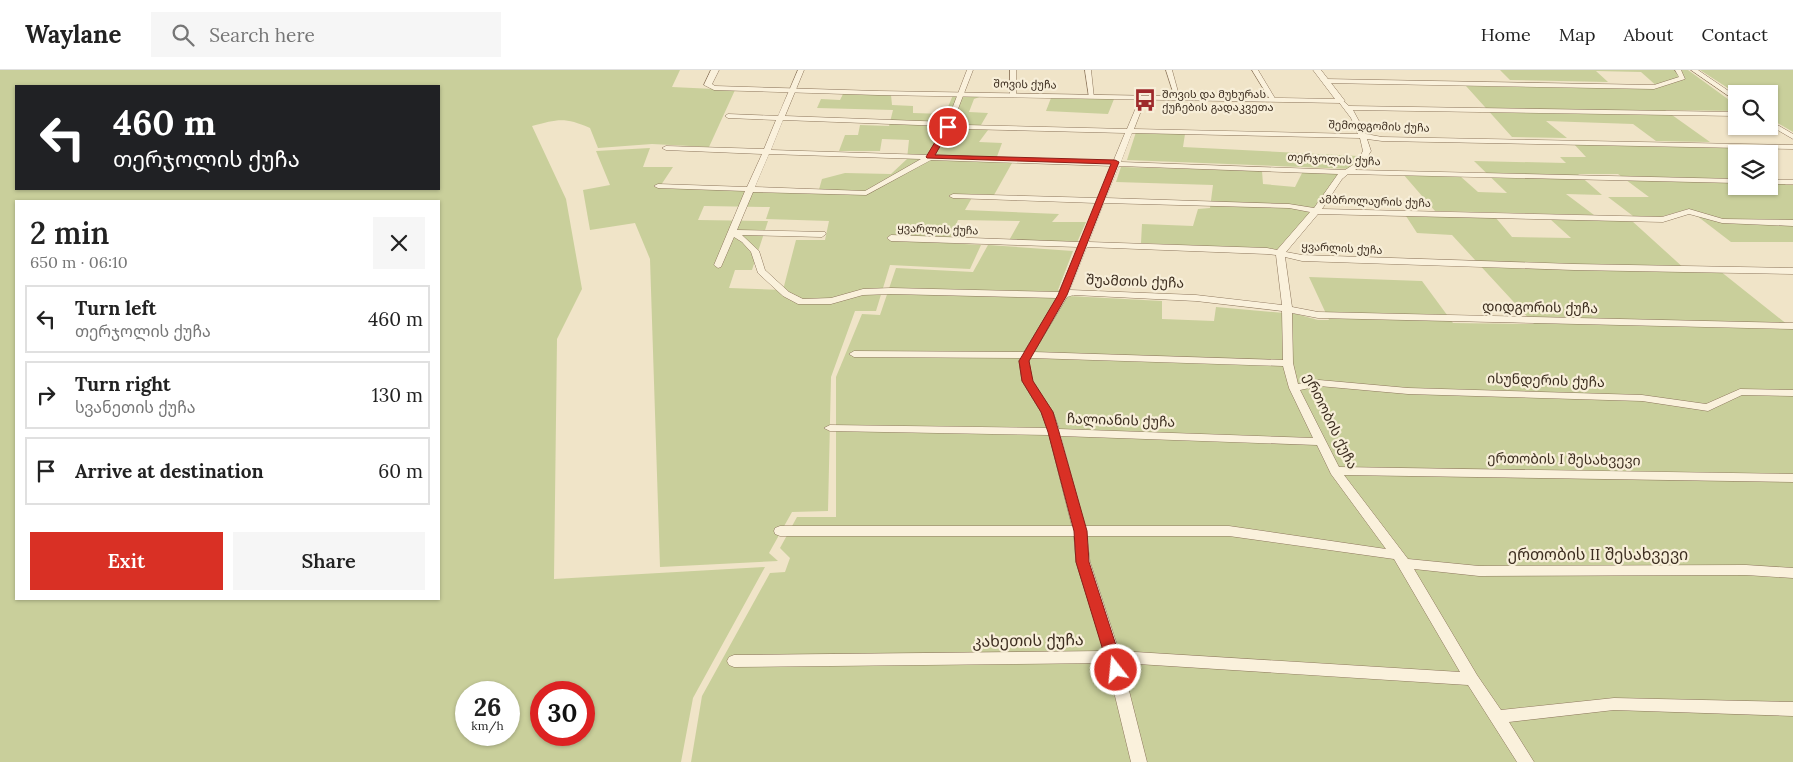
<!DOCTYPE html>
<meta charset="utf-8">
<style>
:root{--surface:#fff;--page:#f6f6f6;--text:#222;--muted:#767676;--line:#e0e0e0;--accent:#d93025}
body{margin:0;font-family:Lora,"Noto Sans Georgian",serif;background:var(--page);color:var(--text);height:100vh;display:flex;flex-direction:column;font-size:19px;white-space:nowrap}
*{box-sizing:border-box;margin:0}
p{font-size:16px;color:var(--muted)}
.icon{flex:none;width:28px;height:28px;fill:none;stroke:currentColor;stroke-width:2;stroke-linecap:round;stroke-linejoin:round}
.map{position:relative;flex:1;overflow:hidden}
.panel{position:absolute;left:15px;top:130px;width:425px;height:400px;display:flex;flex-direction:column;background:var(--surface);border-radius:0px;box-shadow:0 1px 4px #0004}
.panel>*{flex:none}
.hud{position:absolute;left:15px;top:15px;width:425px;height:105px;border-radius:0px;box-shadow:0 1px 4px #0004;background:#202124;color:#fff;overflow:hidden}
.tools{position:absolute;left:1728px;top:15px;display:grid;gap:10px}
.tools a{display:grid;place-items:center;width:50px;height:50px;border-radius:0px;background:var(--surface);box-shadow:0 1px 4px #0004;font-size:25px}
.speed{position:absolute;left:455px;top:611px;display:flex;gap:10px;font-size:25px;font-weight:700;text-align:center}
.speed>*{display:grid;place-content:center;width:65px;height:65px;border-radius:50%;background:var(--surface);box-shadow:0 1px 4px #0004;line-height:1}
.speed small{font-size:12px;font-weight:400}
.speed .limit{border:8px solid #d22;background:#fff;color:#111}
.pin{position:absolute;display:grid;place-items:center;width:42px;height:42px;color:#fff;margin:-21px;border:2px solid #fff;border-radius:50%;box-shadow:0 1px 5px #0007}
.me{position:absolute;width:55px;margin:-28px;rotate:344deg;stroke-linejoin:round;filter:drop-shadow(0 0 4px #0008)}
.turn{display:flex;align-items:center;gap:18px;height:105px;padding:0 15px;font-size:22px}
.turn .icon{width:65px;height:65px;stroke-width:2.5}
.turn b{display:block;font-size:35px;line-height:42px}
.round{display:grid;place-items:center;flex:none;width:52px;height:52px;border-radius:0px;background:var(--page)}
.overview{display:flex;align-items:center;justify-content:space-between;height:85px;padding:0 15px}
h1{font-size:30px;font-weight:600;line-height:38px}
.button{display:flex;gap:10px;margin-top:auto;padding:10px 15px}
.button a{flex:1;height:58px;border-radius:0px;background:var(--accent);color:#fff;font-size:20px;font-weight:600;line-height:58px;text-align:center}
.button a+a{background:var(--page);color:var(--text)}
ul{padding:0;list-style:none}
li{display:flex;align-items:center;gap:15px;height:68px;margin:0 10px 8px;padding:0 5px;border:2px solid var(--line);border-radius:0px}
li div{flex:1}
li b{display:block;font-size:19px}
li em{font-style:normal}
header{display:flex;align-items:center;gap:30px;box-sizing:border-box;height:70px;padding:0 25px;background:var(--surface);border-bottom:1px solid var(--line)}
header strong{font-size:24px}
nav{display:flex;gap:28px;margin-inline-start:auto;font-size:18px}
.search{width:350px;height:45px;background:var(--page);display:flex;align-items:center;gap:12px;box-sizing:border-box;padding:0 18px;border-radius:0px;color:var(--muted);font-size:19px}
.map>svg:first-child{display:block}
.green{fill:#c9cf9b;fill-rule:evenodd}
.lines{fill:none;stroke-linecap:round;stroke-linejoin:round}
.minor-casing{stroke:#8d765c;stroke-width:1}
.tertiary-casing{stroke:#8d765c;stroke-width:1}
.minor{fill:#faf1dc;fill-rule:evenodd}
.tertiary{fill:#faf1dc;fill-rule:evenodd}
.route{fill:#d93025;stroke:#8d1f18}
.labels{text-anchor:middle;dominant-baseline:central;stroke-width:4.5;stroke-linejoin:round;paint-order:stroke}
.far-street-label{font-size:11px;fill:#3d2e20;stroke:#f7eed8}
.far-poi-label{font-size:11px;fill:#3d2e20;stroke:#f7eed8;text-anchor:start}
.street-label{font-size:14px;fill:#3d2e20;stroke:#f7eed8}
.near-street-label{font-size:16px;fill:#3d2e20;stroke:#f7eed8}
</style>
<header>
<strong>Waylane</strong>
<div class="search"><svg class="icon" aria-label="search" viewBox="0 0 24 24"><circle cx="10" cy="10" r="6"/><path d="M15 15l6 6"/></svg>Search here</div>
<nav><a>Home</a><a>Map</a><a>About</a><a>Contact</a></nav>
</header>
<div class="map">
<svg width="1793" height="692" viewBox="0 0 1793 692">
<rect width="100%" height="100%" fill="#f0e4c8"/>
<g class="green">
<path d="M0,0h680l-8,17 63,3 -26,57 -57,-3 -54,4 -8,-20c-25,-11 -32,-9 -58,-2l34,73 16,90 -25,50 -3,240 211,-12 -72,131 -12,64h-681zM16,16h423v103h-423zM16,131h423v398h-423zM466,622h43v43h-43zM541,622h43v43h-43z"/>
<path d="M1500,0h188l48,35v6l-71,-1 45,32 -54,-1 -23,-17 -87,-3 21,17 -55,-1 -46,-51 193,2 -18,-16 -45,-1 12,11 -98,-2z"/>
<path d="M1700,0h93v62l-24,-14v-24h-32z"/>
<path d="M843,24l48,1 1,10 21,1v7l32,1 8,-19 29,1 -8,3 -5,13 19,1 -7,12 10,1 -12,16 23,1 -7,19 17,1 -18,32 -20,-1 -9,16 94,4 -7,8h34l-11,25 -68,-3 13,-23 -62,-1 -10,23 33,2 -11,24 -80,-4 -14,46h-21l-24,66 -3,134 -36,1 -23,41 9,8 -118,6 -10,-308 -15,-36 -45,7 -7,-40 27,-5 -14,-34 54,-3 -7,19h30l-14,21 159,5 4,-14 23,-6 46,1 16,-15 2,-19 -27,-1 -2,12h-41l6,-16h13l2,-10 29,1 4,-16 -76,-2 4,-9 19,1zM704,136l66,1 -4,12 63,2 -4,19h-29l-13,50 -54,-2 6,-18h17l16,-49 -70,-1z"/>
<path d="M1051,28l63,1 -6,15 -62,-3z"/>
<path d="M1136,62l49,2 -2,13 175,9 -8,13 -223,-9z"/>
<path d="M1573,73l156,4 10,7h-3v32h33v-13l17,12h7v57h-62l-43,-33 -28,8 -27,-1 -25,-19h41l-31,-23h-40l24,21 -36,-1 28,21 -159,-4 -32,-37 57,2 18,16 29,1 -33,-32 92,2 -6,-6h26z"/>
<path d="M1121,97l141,4 1,13 32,3 8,-16 42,1 -63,78 -141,-7 1,-19 51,2 5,-17 12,-1 3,-23 -97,-3z"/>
<path d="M1406,146l90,2 16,19 59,1 -21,-19 82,2 54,49 34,1 73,58v433h-1102l11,-66 68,-123 15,-1 5,-14 -10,-10 17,-31h39v-140l26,-63 18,1 16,-47 77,4 15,-27 85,6 -15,39 11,6 93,5v18l52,2 2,-14 80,7 22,6h11l-20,-43 113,4 31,42 81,1 -82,-89 -35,-2z"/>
</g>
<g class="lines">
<defs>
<g id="minor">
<path d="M798,0h6l-19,46 162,6 20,-52h6l-22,57 -16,28 178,7 12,-29 -160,-4 -3,-2 3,-2 162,4 13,-31 3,-2 3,2 -12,31 224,5 -7,-16 -13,-17 3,-2 8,7 387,6v4l-383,-6 13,24 16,3 411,8v4l-411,-8 -15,-2 4,12 -9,15 -7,4 381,9v4l-388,-9 -6,5 -20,30 340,8 27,-8 34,10 70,1v6l-71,-3 -33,-9 -26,8 -345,-8 -32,38 16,3 272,9 219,4v6l-219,-4 -272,-9 -17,-4 7,50 26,5 475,11v6l-475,-11 -26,-5 1,50 5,21 21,-4 89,8 234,7 64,9 34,-15 53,1v6l-51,-1 -34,16 -66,-10 -234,-7 -89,-8 -19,4 39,77 454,7v8l-449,-7 64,84 71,7 267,-1 47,3v10l-47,-3 -267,1 -65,-7 63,106 24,35 113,-12 179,4v14l-179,-6 -105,12 25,40h-17l-49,-77 -346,-22 25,99h-16l-24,-99 -373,4 -5,-2 -2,-4 2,-4 5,-2 370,-4 -28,-89 -2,-26h-294l-5,-2 -1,-3 1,-3 5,-2h292l-23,-91 -219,-4 -6,-3 6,-3 217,3 -6,-16 -19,-31 -3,-20 1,-3 -166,-1 -5,-3 5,-3 170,1 33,-54 -166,-4 -28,1 -32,9h-33l-15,-8 -25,-23 -7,-21 -9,-10 -8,-5 -13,30 -3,1 -4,-3 31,-74 -87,-3 -4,-2 4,-2 89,3 15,-33 -96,-4 -4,-2 4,-2 98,3 12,-29 -48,-2 -3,-2 3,-2 50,2zM783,50l162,6 -17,29 -157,-5zM1132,63l228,5 3,13 -7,12 -11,7 -224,-8zM769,84l152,5 -56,32 -110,-4zM931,90l181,6 -14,32 -145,-4 -4,2 4,2 143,5 -16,39 -189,-7 -4,3 4,3 187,6 -19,45 -168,-4 -28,1 -32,9 -28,1 -14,-7 -24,-22 -6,-19 -17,-16 80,2 4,-3 -1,-2 -88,-2 16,-38 113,3zM1119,96l219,8 -24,34 -25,-4 -183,-6zM1104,133l185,5 21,4 -33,38 -10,-2 -178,-6zM1087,177l180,7 9,1 6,50 -86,-10 -126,-5zM1074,225l122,6 86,10 1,49 -249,-8 33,-55zM1031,288l252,8 6,22 24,50 -254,-9 -6,-17 -21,-31 -3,-20zM1061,366l256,9 14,29 55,75 -157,-23h-144zM1087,466h142l165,23 66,113 -341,-21 -29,-89z"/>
<path d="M1010,0h6v25l-3,2 -3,-2z"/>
<path d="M1085,0h6l3,28 -5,-1z"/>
<path d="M1166,0h6l8,29 -5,-1z"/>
<path d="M1252,0h6l18,30 -1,1h-4z"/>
<path d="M1675,0h6l4,9 -31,10 -329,-6 -3,-2 3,-2 329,6 25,-8z"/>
<path d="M1691,0h7l38,26v5z"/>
<path d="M1769,50l24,14v5l-24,-14z"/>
<rect x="1769" y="110" width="24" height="4"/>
</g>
<path id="tertiary" d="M711,0h8l-7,14 3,2 163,5 457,8 -22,-29h8l24,31 -4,2 -463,-8 -164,-5 -10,-5z"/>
</defs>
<use href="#minor" class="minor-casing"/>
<use href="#tertiary" class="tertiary-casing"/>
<use href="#minor" class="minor"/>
<use href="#tertiary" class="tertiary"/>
</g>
<path class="route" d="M948,55l3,2 -16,28 180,5 4,2 -52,133 -38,66 4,20 20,31 6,20 28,99 2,31 35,108 -2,5 -6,2 -5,-2 -2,-5 -33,-108 -2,-31 -26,-99 -7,-20 -19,-31 -3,-20 39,-66 53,-131 -184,-6 -1,-1 18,-30z"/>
<defs>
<symbol id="bus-bare" viewBox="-9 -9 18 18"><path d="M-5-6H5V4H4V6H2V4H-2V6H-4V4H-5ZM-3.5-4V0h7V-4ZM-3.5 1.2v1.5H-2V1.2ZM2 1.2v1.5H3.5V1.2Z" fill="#9e2a2b" stroke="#f7eed8" stroke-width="2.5" paint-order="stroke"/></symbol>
</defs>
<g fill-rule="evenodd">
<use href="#bus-bare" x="1129" y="14" width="32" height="32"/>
</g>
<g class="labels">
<g class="far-street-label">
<text transform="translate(1025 14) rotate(1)">შოვის ქუჩა</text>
<text transform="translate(1379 56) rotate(2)">შემოდგომის ქუჩა</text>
<text transform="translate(1334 89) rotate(3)">თერჯოლის ქუჩა</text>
<text transform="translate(1375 131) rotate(2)">ამბროლაურის ქუჩა</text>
<text transform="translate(938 159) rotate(2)">ყვარლის ქუჩა</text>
<text transform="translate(1342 178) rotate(3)">ყვარლის ქუჩა</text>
</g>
<g class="far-poi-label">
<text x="1162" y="24">შოვის და მუხურას<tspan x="1162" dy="13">ქუჩების გადაკვეთა</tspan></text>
</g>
<g class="street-label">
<text transform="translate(1135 211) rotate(2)">შუამთის ქუჩა</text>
<text transform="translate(1540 237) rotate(1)">დიდგორის ქუჩა</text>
<text transform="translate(1546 310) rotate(2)">ისუნდერის ქუჩა</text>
<text transform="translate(1121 350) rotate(2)">ჩალიანის ქუჩა</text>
<text transform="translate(1331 351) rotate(64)">ერთობის ქუჩა</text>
<text transform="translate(1564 389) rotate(1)">ერთობის I შესახვევი</text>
</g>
<g class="near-street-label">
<text x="1598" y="484">ერთობის II შესახვევი</text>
<text transform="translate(1028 570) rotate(-1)">კახეთის ქუჩა</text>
</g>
</g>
</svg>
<div class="tools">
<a><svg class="icon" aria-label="search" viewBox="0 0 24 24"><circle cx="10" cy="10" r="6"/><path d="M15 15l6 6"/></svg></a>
<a><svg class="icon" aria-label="layers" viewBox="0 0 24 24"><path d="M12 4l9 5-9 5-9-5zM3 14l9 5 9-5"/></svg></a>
</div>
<div class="speed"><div>26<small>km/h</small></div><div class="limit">30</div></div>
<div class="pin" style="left:948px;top:57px;background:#d93025"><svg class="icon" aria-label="arrive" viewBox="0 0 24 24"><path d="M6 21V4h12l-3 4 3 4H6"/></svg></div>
<svg class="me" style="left:1116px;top:600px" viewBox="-20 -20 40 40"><circle r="17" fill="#d93025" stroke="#fff" stroke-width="3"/><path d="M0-11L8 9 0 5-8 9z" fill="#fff"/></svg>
<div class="hud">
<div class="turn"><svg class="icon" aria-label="left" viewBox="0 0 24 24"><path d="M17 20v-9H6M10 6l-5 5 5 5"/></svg><div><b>460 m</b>თერჯოლის ქუჩა</div></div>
</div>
<section class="panel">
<div class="overview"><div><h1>2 min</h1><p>650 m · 06:10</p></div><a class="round"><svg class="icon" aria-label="close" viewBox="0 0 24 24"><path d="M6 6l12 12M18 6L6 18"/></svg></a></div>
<ul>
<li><svg class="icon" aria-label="left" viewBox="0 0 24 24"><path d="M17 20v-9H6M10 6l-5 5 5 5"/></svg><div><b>Turn left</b><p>თერჯოლის ქუჩა</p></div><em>460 m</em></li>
<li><svg class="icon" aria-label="right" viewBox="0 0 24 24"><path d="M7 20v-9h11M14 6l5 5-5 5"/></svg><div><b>Turn right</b><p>სვანეთის ქუჩა</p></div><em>130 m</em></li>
<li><svg class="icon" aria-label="arrive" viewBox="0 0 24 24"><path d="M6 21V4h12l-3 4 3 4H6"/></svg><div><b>Arrive at destination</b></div><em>60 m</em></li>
</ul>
<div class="button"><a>Exit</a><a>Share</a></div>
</section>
</div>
